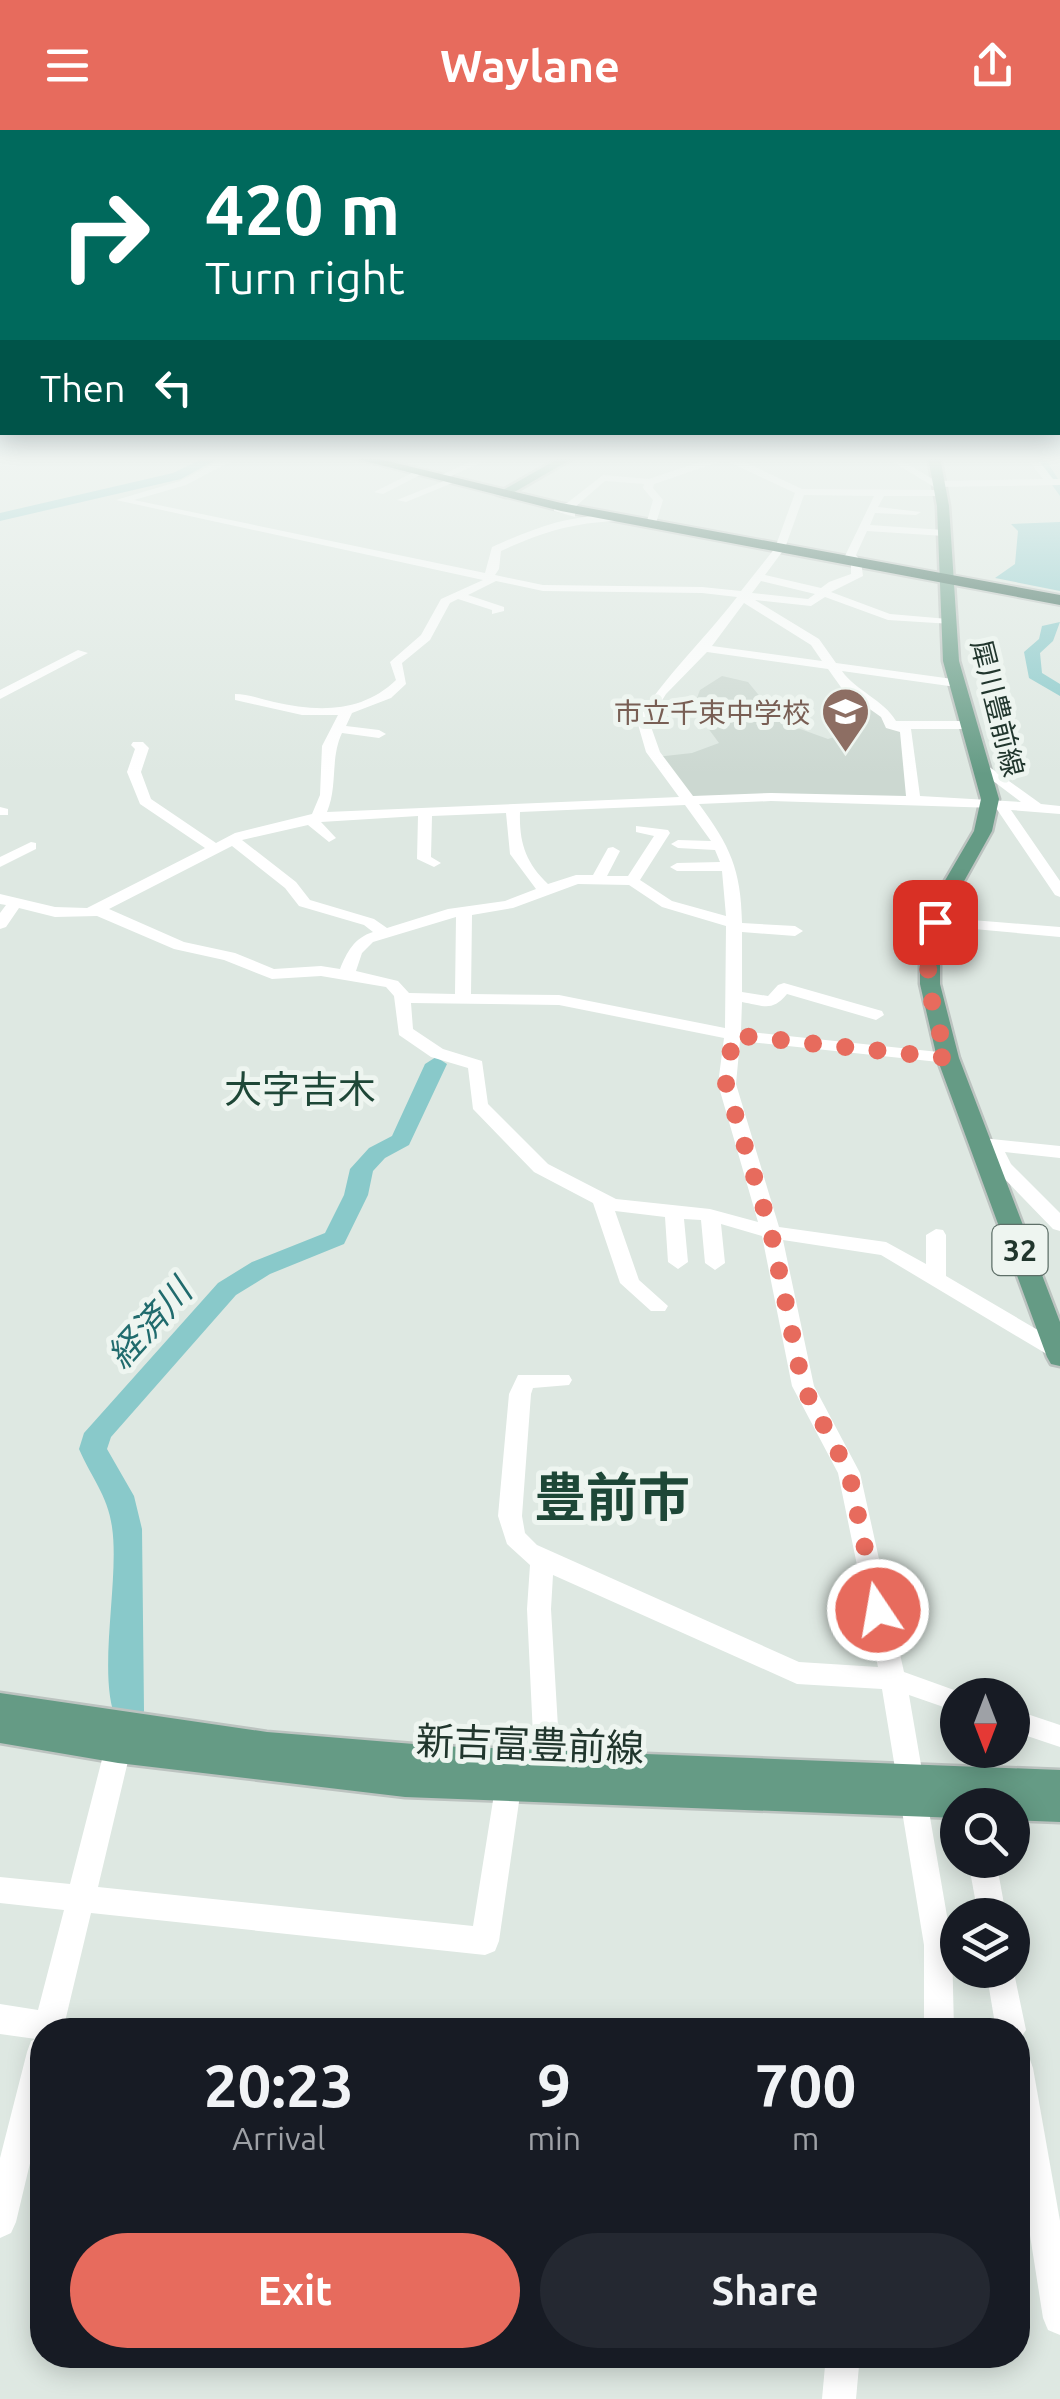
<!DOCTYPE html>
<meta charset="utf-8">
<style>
:root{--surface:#171b24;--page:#242831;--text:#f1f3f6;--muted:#9ea1a6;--accent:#e76b5d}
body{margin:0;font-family:Ubuntu,"Noto Sans JP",sans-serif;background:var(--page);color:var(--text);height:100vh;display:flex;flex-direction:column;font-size:38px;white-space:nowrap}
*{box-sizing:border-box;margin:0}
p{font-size:32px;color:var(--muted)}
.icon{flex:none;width:55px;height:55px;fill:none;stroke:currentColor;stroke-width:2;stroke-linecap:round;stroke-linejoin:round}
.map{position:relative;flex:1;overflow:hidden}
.drawer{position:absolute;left:30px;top:1888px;width:1000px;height:350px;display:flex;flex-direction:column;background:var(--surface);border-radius:40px;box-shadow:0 5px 25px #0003}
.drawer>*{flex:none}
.banner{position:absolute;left:0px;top:0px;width:1060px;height:305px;box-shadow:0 5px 25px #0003;background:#00695c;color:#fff;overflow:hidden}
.needle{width:65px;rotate:180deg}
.controls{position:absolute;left:940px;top:1548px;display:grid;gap:20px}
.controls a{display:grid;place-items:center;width:90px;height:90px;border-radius:50%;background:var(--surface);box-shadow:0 5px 25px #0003;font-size:50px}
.pin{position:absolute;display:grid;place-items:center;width:85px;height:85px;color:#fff;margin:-42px;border-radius:20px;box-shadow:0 5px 15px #0006}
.me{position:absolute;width:110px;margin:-55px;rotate:348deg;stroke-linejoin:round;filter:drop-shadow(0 0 8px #0008)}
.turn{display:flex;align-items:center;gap:35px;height:210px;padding:0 40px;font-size:45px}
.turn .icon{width:130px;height:130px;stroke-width:2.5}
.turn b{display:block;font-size:70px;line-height:85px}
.then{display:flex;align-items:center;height:95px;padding:0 40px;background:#0003;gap:20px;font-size:38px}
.eta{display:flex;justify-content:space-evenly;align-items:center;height:170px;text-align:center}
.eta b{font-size:60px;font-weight:700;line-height:70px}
.action{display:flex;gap:20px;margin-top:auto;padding:20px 40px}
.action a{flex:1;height:115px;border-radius:60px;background:var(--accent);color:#fff;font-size:40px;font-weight:700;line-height:115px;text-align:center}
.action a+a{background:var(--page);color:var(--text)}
header{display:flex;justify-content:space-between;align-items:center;height:130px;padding:0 40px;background:var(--accent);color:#fff;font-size:45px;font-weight:700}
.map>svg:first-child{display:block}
.built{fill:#ccd8d1}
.water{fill:#89c9ca}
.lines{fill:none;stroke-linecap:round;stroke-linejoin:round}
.river{fill:#89c9ca;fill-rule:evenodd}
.major-casing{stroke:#bcc3c0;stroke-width:5}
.highway-casing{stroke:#bcc3c0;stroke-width:4}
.minor{fill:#fff;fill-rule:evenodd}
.major{fill:#659b85;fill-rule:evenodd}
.highway{fill:#2f604f;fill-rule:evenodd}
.route{stroke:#e76b5d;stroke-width:18;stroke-dasharray:0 32.4}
.labels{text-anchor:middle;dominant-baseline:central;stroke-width:10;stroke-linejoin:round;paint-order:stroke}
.far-street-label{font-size:28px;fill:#21362d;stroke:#eef5f0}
.far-education-label{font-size:28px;fill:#785e54;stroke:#eef5f0;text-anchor:end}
.shield{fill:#eef5f0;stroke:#5e6f68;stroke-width:2.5}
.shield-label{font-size:30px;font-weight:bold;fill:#21362d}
.water-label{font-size:35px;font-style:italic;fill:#206b6d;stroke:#eef5f0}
.quarter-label{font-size:38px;fill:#1e4737;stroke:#eef5f0}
.near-street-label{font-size:38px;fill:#21362d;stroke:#eef5f0}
.town-label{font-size:52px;font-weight:bold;fill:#1e4737;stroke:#eef5f0}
</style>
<header><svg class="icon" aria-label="menu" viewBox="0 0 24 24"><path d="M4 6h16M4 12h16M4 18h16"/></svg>Waylane<svg class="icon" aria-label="share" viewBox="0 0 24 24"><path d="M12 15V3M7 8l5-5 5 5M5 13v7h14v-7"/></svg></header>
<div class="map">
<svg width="1060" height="2269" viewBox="0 0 1060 2269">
<rect width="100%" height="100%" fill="#dee8e2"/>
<path class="built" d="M722,546l26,6 33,40 47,17 16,-5 1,-16 -11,-8 2,-7 33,-2 32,25 12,74 -220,-2 -37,-41 36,-4 27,-10 -26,-35 7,-18z"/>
<path class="water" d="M1060,392v69l-65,-13 20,-14 3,-33 -7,-7z"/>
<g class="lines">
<g class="river">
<path d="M206,327h15l-40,22 -181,42v-8l173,-40z"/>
<path d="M1032,327h12l16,25v14z"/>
<path d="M1060,492l-7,19 -13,12 2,20 18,11v12l-31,-18 -5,-26 15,-13 3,-13z"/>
<path d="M436,927l11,7 -38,81 -24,13 -12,13 -5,24 -24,49 -74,30 -34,21 -125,142 -4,12 27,47 8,33 2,182 -5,10 -11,4 -11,-4c-21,-43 3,-141 -5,-194 -4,-31 -21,-50 -33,-78l5,-16 134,-150 34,-21 73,-29 19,-38 6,-26 19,-21 23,-12 33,-72z"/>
</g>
<defs>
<g id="major">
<path d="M561,327h14l-69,40 -10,-3z"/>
<path d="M928,327h12l9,49 10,155 40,138 -7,32 -39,70 -13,34v49l19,74 101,264v44l-9,-2 -4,-7 -110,-299 -17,-74v-49l13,-34 41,-70 7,-32 -38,-138 -6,-155z"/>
<path d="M0,1563l267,39 171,14 622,24v52l-48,-2v-15h-54v13l-553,-21 -287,-34 -118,-20z"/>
</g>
<path id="highway" d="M349,327h22l190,46 499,92v10l-499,-94z"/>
</defs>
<use href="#major" class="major-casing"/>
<use href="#highway" class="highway-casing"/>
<g class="minor">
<path d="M227,327h12l-53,28 -52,15 351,73 7,-26c42,-19 82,-35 129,-31l-4,5c-46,2 -74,11 -116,30l-2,18 -4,6 48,10 159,2 39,4 34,-43 20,-55 -70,-33 -71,24 -1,4 10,12 -7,23 -9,-2 6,-21 -10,-12 1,-4 -39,-3 -30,26 -8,2 8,4v4l-21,-6v-4l13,-4 36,-28 46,4 66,-22h19l68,32 139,1 5,3 -5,3h-57l-6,11 43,5 -5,3 -41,-2 -5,12 74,5 5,3 -5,3 -77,-5 -11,24 5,6 2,15 -32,16 59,22 58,5 6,3 -2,2 -64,-4 -63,-23 -14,9 -56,-6 64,39 17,24 124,17 2,3 -6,4 -114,-16c14,20 42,29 54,50h73l6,4 -6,4h-58l9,67 101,6 -45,-34 -2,-3 7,-4 60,43 19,2v8l-49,-4 49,71v16l-5,-2 -59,-87 -225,-7 -72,3c31,42 42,65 43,119l53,3 8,5 -8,5 -53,-4v60l26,4 10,-11 6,-2 98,28 2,4 -8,5 -89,-26c-15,18 -23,12 -45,8l-1,29 207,22 9,5 -9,5 -208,-22 -4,43 43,143 107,15 40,22v-29l10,-6 7,1 3,5v41l114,67v15l-10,-2 -169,-101 -98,-15 31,146 46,87 44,199 64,23h-10v17l-49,-17 43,250 2,85h-30v-85l-42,-256 -85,-5 -244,-109 -2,34 10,169 -4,8 -9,4 -9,-4 -4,-8 -8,-169 3,-44 -23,-21 -9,-28 11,-122 9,-19h51l3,5 -3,5 -36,3 -2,6 -9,122 3,17 12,12 262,117 79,5 -40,-194 -46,-87 -30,-150 -41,-12 4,39 -10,7 -10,-7 -4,-43 -17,-1 4,43 -10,7 -10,-7 -3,-45 -50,-6 24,69 29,26 -3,5h-14l-31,-28 -27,-80 -59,-31 -61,-63 -5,-41 -37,-11 -32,-22 -5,-39 -8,-9 -65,-11 -49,3 -48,-19 -50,-11 -77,-33 -42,1 -36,-9 -13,19 -6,2v-16l6,-8 -6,-1v-10l55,13 32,1 118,-60 -65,-44 -13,-32 8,-23 -4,-4 2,-3h10l6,6 -8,24 10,27 65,44 19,-10 77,-19 8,-19 2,-49 16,-31h-36l-67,-15v-6c13,0 26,5 39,8 44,10 88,11 122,-22l-6,-18 31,-27 20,-36 42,-19 -367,-80 64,-19zM804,365l70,1 -29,60 6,6v12l-22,8 -8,6 -56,-13 20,-27zM496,451l47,10 159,2 35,4c-33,43 -72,79 -100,124l9,31 33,45 -352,15c11,-26 3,-54 15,-79l37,5 7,-4 -7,-4 -33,-4 6,-13 39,-15 15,-14 -4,-21 28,-23 20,-37 8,-4 34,11v4l12,-3v-4l-36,-12zM761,451l54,13 -7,5 -56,-6zM744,473l67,42 11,16 -110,-15zM707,522l121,17 15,21 38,27 5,11 14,4 6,64 -135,-3 -78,3 -33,-44 -11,-31 17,-27zM685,675l26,36 -33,-1 -7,4 7,4 37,2 5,12 -43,1 -7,4 7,4h45l4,45 -54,-15 -32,-21 30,-47 -2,-3 -32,-4v6l18,4 -26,40h-21l13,-25 -7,-4 -5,1 -15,27h-17l-28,9c-22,-21 -29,-41 -28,-72zM506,683l4,41 26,35 -31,12 -57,8 -61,19 -13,-9 -64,-19 -14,-18 -54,-42 66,-15 21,17 7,-4 -15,-16 97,-6 -1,43 17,8 7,-4 -10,-6 1,-41zM232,716l53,42 14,18 65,19 9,7c-19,6 -26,20 -33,37l-19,-3 -47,3 -39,-16 -51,-11 -75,-33zM578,754l51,1 33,22 64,19 -1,102 -166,-33 -88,-1 1,-79 41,-7zM456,787l-1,77 -46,-1 -11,-12 -42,-10 6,-18 11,-11zM411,873l148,2 165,33 -6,46 40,138 -48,-13 -94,-10 -68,-35 -60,-60 -6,-43 -39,-12 -30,-20z"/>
<path d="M481,327h12l-44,20 -8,-2z"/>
<path d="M885,327h11l40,24 107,-2 -17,-22h10l17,22h7v6l-126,2z"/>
<path d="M416,341l8,2 -41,21 -9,-2z"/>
<path d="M449,349l8,2 -51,21 -9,-2z"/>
<path d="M78,520l10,3 -88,46v-9z"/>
<path d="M0,677l8,2v6h-8z"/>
<path d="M31,712l5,1v6l-36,18v-10z"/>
<path d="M935,787l125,10v10l-130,-12v-6z"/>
<path d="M982,1008l78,8v12l-55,-6 6,12 49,49v18l-7,-2 -56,-58 -12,-21 -10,-2 -2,-4z"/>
<path d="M1012,1579l48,16v22l-48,-16z"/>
<path d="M121,1595l9,3 4,8 -36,151 375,39 22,-138 4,-9 9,-3 9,3 4,9 -22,153 -4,10 -10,4 -394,-42 -28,117h-21v83l-26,109 -5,11 -11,5v-80l27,-106 4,-11 5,-2 -36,-5v-30l38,6 26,-100 -64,-7v-26l70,7 38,-148 4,-8z"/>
<path d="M968,1730h28l10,55h-28z"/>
<path d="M1012,1833l14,67 -8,12v-12h-22l-10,-60h26z"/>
<path d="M1018,1923l11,4 4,11 27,153v114l-12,-5 -5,-12 -25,-159z"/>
<path d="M826,2225h34l-4,44h-34z"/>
</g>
<use href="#major" class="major"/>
<use href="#highway" class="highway"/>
</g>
<linearGradient id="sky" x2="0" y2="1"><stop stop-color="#82bcdc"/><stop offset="0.51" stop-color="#f0f5f2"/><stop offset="1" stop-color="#f0f5f2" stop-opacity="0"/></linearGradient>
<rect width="1060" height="644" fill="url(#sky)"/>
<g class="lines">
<path class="route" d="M878,1480l-29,-137 -46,-87 -32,-154 -45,-148 7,-49 215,23c-14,-42 -29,-92 -13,-136"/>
</g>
<defs>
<symbol id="school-pin" viewBox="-11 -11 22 30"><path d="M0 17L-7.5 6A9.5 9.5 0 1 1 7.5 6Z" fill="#8d6e63" stroke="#eef5f0"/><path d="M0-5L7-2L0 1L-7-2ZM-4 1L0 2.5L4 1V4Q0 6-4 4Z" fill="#fff"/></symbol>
</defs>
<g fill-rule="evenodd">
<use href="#school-pin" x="818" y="554" width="55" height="75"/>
</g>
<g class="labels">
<g class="far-street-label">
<text transform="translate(998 578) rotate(76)">犀川豊前線</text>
</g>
<g class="far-education-label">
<text x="810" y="582">市立千束中学校</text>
</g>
<rect class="shield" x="992.5" y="1095" width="55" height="50" rx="8"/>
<g class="shield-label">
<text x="1020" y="1120">32</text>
</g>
<g class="water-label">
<text transform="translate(149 1193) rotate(-48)">経済川</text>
</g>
<g class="quarter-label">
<text x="300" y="959">大字吉木</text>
</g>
<g class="near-street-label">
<text transform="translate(530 1614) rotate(2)">新吉富豊前線</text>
</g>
<g class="town-label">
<text x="612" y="1367">豊前市</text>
</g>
</g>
</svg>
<div class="controls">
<a><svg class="needle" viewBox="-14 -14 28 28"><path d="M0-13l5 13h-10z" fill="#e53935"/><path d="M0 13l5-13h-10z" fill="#9ea1a6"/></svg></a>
<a><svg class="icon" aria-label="search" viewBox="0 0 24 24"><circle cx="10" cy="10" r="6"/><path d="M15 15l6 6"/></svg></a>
<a><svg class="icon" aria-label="layers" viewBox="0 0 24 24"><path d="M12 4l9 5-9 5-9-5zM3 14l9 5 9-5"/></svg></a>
</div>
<div class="pin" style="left:935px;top:792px;background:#d93025"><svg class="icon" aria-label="arrive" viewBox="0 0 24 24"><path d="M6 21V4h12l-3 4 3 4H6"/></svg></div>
<svg class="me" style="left:878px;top:1480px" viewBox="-20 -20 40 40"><circle r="17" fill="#e76b5d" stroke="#fff" stroke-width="3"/><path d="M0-11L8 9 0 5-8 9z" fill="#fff"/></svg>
<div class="banner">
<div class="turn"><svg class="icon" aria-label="right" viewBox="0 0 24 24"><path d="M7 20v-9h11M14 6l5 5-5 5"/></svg><div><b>420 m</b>Turn right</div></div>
<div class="then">Then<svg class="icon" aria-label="left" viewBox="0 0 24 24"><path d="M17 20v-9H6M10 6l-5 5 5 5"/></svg></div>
</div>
<section class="drawer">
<div class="eta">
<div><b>20:23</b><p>Arrival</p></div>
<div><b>9</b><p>min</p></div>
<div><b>700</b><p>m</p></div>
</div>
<div class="action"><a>Exit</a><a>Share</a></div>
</section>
</div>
